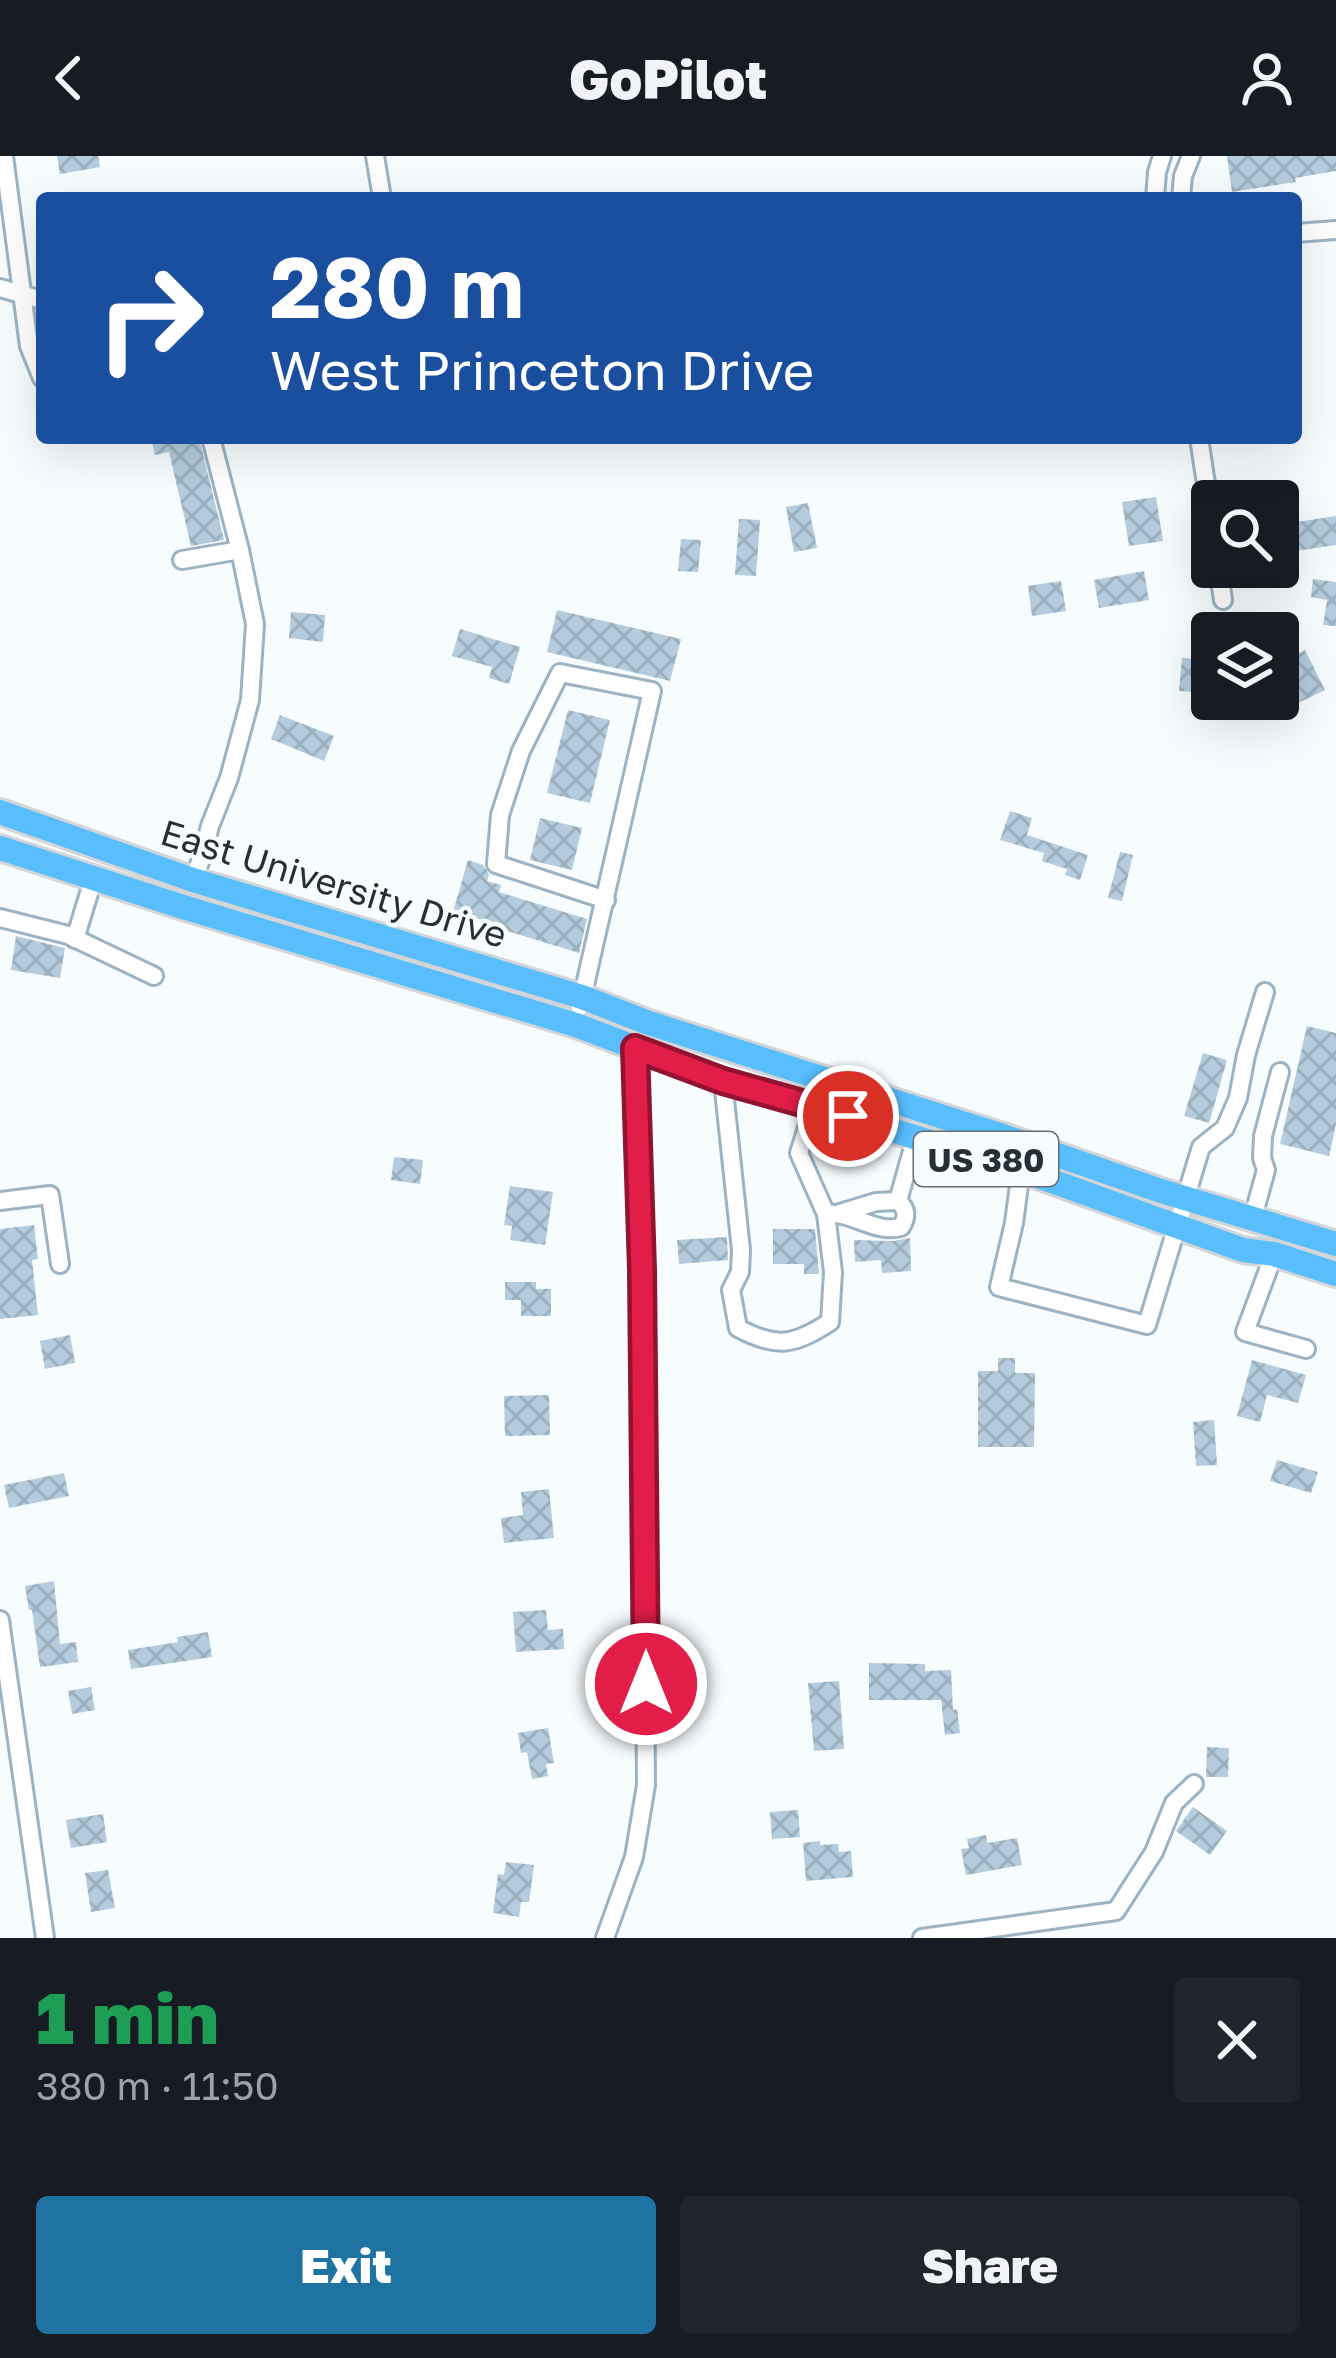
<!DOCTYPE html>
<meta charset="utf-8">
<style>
:root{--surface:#171b24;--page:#20242c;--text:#f1f3f6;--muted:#9ea1a6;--accent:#1e73a3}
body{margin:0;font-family:"Golos Text",sans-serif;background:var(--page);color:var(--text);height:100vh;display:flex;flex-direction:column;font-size:45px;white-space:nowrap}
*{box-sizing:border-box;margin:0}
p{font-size:39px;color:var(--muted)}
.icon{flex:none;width:66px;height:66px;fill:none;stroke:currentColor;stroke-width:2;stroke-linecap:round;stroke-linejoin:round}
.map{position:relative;height:1782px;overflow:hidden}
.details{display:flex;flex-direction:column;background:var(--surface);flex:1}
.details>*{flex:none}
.guide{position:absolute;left:36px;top:36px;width:1266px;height:252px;border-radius:12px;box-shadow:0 12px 48px #0002;background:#1a4fa0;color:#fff;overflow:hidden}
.controls{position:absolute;left:1191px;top:324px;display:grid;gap:24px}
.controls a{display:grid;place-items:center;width:108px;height:108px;border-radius:12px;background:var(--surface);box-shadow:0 12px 48px #0002;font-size:60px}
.pin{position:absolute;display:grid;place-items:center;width:102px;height:102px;color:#fff;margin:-51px;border:6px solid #fff;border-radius:50%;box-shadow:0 3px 12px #0007}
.me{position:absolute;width:132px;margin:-66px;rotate:0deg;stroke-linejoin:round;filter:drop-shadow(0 0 9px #0008)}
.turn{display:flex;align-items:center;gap:42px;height:252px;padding:0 36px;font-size:54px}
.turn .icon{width:156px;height:156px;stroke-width:2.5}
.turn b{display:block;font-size:84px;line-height:102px}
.round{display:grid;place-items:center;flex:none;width:126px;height:126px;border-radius:12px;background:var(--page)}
.summary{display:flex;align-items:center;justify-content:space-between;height:204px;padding:0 36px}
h1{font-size:72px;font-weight:800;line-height:90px;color:#1e9e55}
.action{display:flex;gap:24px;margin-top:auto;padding:24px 36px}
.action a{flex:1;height:138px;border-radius:12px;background:var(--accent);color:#fff;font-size:48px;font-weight:800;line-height:138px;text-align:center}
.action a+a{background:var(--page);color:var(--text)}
header{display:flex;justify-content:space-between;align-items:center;height:156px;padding:0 36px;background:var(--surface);font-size:54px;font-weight:800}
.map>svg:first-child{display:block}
.building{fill:url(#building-cross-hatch)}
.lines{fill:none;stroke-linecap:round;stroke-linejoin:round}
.minor-casing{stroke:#9bb3c3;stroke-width:22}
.highway-casing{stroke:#d4d5d7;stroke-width:30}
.minor{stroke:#fff;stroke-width:16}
.highway{stroke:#59befd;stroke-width:24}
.route-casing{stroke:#92132f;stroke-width:30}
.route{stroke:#e11d48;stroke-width:21}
.labels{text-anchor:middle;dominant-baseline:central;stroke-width:9;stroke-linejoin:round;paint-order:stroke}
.shield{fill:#f7fcff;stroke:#656c72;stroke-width:3}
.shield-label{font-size:33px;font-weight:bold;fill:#262f36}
.street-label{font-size:36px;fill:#262f36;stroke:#f7fcff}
</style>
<header><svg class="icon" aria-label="back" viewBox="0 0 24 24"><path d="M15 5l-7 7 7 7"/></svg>GoPilot<svg class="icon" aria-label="person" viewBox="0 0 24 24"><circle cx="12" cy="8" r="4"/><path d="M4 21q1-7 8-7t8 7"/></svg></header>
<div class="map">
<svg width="1336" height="1782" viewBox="0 0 1336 1782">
<defs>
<pattern id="building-cross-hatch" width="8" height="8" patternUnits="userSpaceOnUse" patternTransform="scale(3)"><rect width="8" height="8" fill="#b4ccdd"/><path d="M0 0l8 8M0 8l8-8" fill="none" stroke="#9bb0be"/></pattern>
</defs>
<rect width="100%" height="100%" fill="#f7fcff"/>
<g class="building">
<path d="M57,0h41l2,11 -40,7z"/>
<path d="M1227,0h109v15l-41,7 1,4 -64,10z"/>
<path d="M151,282h48l25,102 -33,6 -22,-94 -14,3z"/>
<path d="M1156,341l7,44 -34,5 -7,-44z"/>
<path d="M808,347l9,45 -23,4 -8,-45z"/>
<path d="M1336,360v29l-47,7 -5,-28z"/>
<path d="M739,363l21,1 -4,56 -21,-1z"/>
<path d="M681,383l20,1 -3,32 -20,-1z"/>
<path d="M1144,415l5,29 -50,8 -5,-28z"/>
<path d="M1313,423l23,3v44l-13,-1 4,-25 -16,-3z"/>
<path d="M1061,425l5,30 -34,5 -4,-30z"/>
<path d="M557,454l124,29 -11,42 -123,-29z"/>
<path d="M291,456l34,3 -2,27 -34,-4z"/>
<path d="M460,473l60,18 -11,37 -20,-6 3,-11 -40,-11z"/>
<path d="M1305,494l20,40 -39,19 -8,-16v-9l18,-9 -8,-16z"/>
<path d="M1182,502l30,2v33l-33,-2z"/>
<path d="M568,554l42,10 -20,83 -43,-10z"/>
<path d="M280,559l54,21 -10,25 -53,-22z"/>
<path d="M1010,655l22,7 -5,17 61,20 -8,25 -15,-5 2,-6 -25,-8 2,-8 -44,-13z"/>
<path d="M540,662l42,10 -10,42 -42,-10z"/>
<path d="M1120,696l13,3 -11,46 -14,-3z"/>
<path d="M468,704l15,5 6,9 -2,7 14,4 -2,7 88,27 -8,34 -85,-26 1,-4 -42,-11z"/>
<path d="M16,780l49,12 -5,30 -49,-8z"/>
<path d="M1307,870l29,7v91l-7,32 -49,-12z"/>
<path d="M1203,897l24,7 -18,63 -25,-7z"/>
<path d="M394,1001l29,3 -3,24 -29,-4z"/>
<path d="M510,1030l43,6 -8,53 -35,-5 2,-14 -8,-1z"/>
<path d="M34,1069l4,34 -6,1 6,55 -38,4v-90z"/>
<path d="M773,1073h42l4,45h-15v-10h-31z"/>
<path d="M727,1081l1,23 -49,4 -2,-24z"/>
<path d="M910,1082l1,33 -29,2 -1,-13 -26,2 -1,-22 39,1z"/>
<path d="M505,1126h31v7h15v27h-30v-16h-16z"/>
<path d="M70,1179l5,28 -30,6 -5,-28z"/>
<path d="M998,1202h17v15h20l-1,74h-56v-76h20z"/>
<path d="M1252,1204l54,15 -8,28 -31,-8 -7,27 -23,-6z"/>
<path d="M549,1239l1,40 -45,1 -1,-40z"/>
<path d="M1214,1264l3,45 -21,1 -3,-44z"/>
<path d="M1277,1304l41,12 -7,21 -41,-12z"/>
<path d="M64,1317l5,23 -60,12 -5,-23z"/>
<path d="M549,1333l5,49 -50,5 -3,-25 22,-3 -2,-23z"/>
<path d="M54,1425l6,63 16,-2 2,20 -38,5 -8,-57h-3l-4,-24z"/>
<path d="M546,1454l2,20 15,-1 1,20 -48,3 -3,-40z"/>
<path d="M208,1476l4,25 -81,12 -3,-19 50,-8 -1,-5z"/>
<path d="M869,1507l56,1v7l26,-1 2,40 4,-1 3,24 -15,2 -4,-35h-72z"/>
<path d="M839,1525l5,68 -30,2 -6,-68z"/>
<path d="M91,1531l4,23 -23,4 -4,-23z"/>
<path d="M548,1572l6,35 -8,1 2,12 -16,3 -5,-27 -6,1 -3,-20z"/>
<path d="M1207,1591l22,1 -1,29h-22z"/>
<path d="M1193,1651l34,24 -17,24 -34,-24z"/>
<path d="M798,1654l2,27 -28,2 -2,-27z"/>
<path d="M103,1658l4,28 -36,6 -5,-28z"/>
<path d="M986,1679l1,8 30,-5 5,27 -56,10 -5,-26 8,-1 -2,-9z"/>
<path d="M820,1685v4l18,-1 1,8 12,-1 2,26 -47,4 -3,-38z"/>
<path d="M506,1706l28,3 -5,37h-8l-2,15 -26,-4 5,-39 6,1z"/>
<path d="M108,1714l7,38 -24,4 -6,-39z"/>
</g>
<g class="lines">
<defs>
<g id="minor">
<path d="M4,0l25,190 13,32"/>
<path d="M375,0l7,42"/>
<path d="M1155,42l2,-26 5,-16"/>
<path d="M1181,42l2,-22 8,-20"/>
<path d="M1296,77l40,-3"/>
<path d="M0,132l42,12"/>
<path d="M1199,282l13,85"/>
<path d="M182,404l58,-10"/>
<path d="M1218,411l5,33"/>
<path d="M193,724l9,-23 8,-31 19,-48 21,-78 5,-76 -15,-74 -29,-112"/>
<path d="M0,762l68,17 86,41"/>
<path d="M75,783l19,-62"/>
<path d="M580,851l72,-316 -92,-18 -39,78 -21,64 -4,49 110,36"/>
<path d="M723,925l18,169 -1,22 -9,18 7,38c39,21 56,17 92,-6l3,-50 -7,-58 -27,-61 15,-47"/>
<path d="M1021,1014l-7,53 -15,64 148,38 54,-178 24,-19 13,-30 8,-43 19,-63"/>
<path d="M0,1045l50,-6 10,69"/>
<path d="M840,1057l36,-11 22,-1"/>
<path d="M826,1058c26,-3 49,20 75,13 7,-11 6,-18 -3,-26l18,-64"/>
<path d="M1253,1061l13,-47 -4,-12 1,-22 17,-64"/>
<path d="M1274,1098l-29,78 61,17"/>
<path d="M0,1464l45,318"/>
<path d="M605,1782l29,-81 12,-72 -4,-515 -7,-222"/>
<path d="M922,1782l194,-27 38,-59 20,-49 20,-19"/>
</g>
<g id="highway">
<path d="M0,656l193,68 389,117 64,25 357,114 155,54 178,54"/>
<path d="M0,692l183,59 393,118 147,56 91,25 207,64 222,80 31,4 62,20"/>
</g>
</defs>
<use href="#minor" class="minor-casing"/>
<use href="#highway" class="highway-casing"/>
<use href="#minor" class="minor"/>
<use href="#highway" class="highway"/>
</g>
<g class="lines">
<defs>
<path id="route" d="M646,1528l-4,-414 -7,-222 88,33 125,35"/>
</defs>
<use href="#route" class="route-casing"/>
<use href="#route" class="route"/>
</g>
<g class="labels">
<rect class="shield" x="914" y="976" width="144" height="54" rx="9"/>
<g class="shield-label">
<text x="986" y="1003">US 380</text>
</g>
<g class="street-label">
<text transform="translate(334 727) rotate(17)">East University Drive</text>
</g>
</g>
</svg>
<div class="controls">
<a><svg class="icon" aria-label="search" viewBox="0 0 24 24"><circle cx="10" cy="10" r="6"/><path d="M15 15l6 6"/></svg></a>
<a><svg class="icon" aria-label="layers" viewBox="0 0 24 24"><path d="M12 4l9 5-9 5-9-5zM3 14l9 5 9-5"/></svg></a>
</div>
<div class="pin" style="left:848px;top:960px;background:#d93025"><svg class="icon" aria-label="arrive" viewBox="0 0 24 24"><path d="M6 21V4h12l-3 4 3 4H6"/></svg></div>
<svg class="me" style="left:646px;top:1528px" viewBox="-20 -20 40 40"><circle r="17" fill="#e11d48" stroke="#fff" stroke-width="3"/><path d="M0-11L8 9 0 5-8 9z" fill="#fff"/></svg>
<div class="guide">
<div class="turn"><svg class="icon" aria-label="right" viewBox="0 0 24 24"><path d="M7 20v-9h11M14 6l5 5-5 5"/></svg><div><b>280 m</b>West Princeton Drive</div></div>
</div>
</div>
<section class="details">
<div class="summary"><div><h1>1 min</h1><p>380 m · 11:50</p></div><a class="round"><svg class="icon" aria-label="close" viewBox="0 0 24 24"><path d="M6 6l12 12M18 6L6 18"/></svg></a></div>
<div class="action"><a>Exit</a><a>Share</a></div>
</section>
